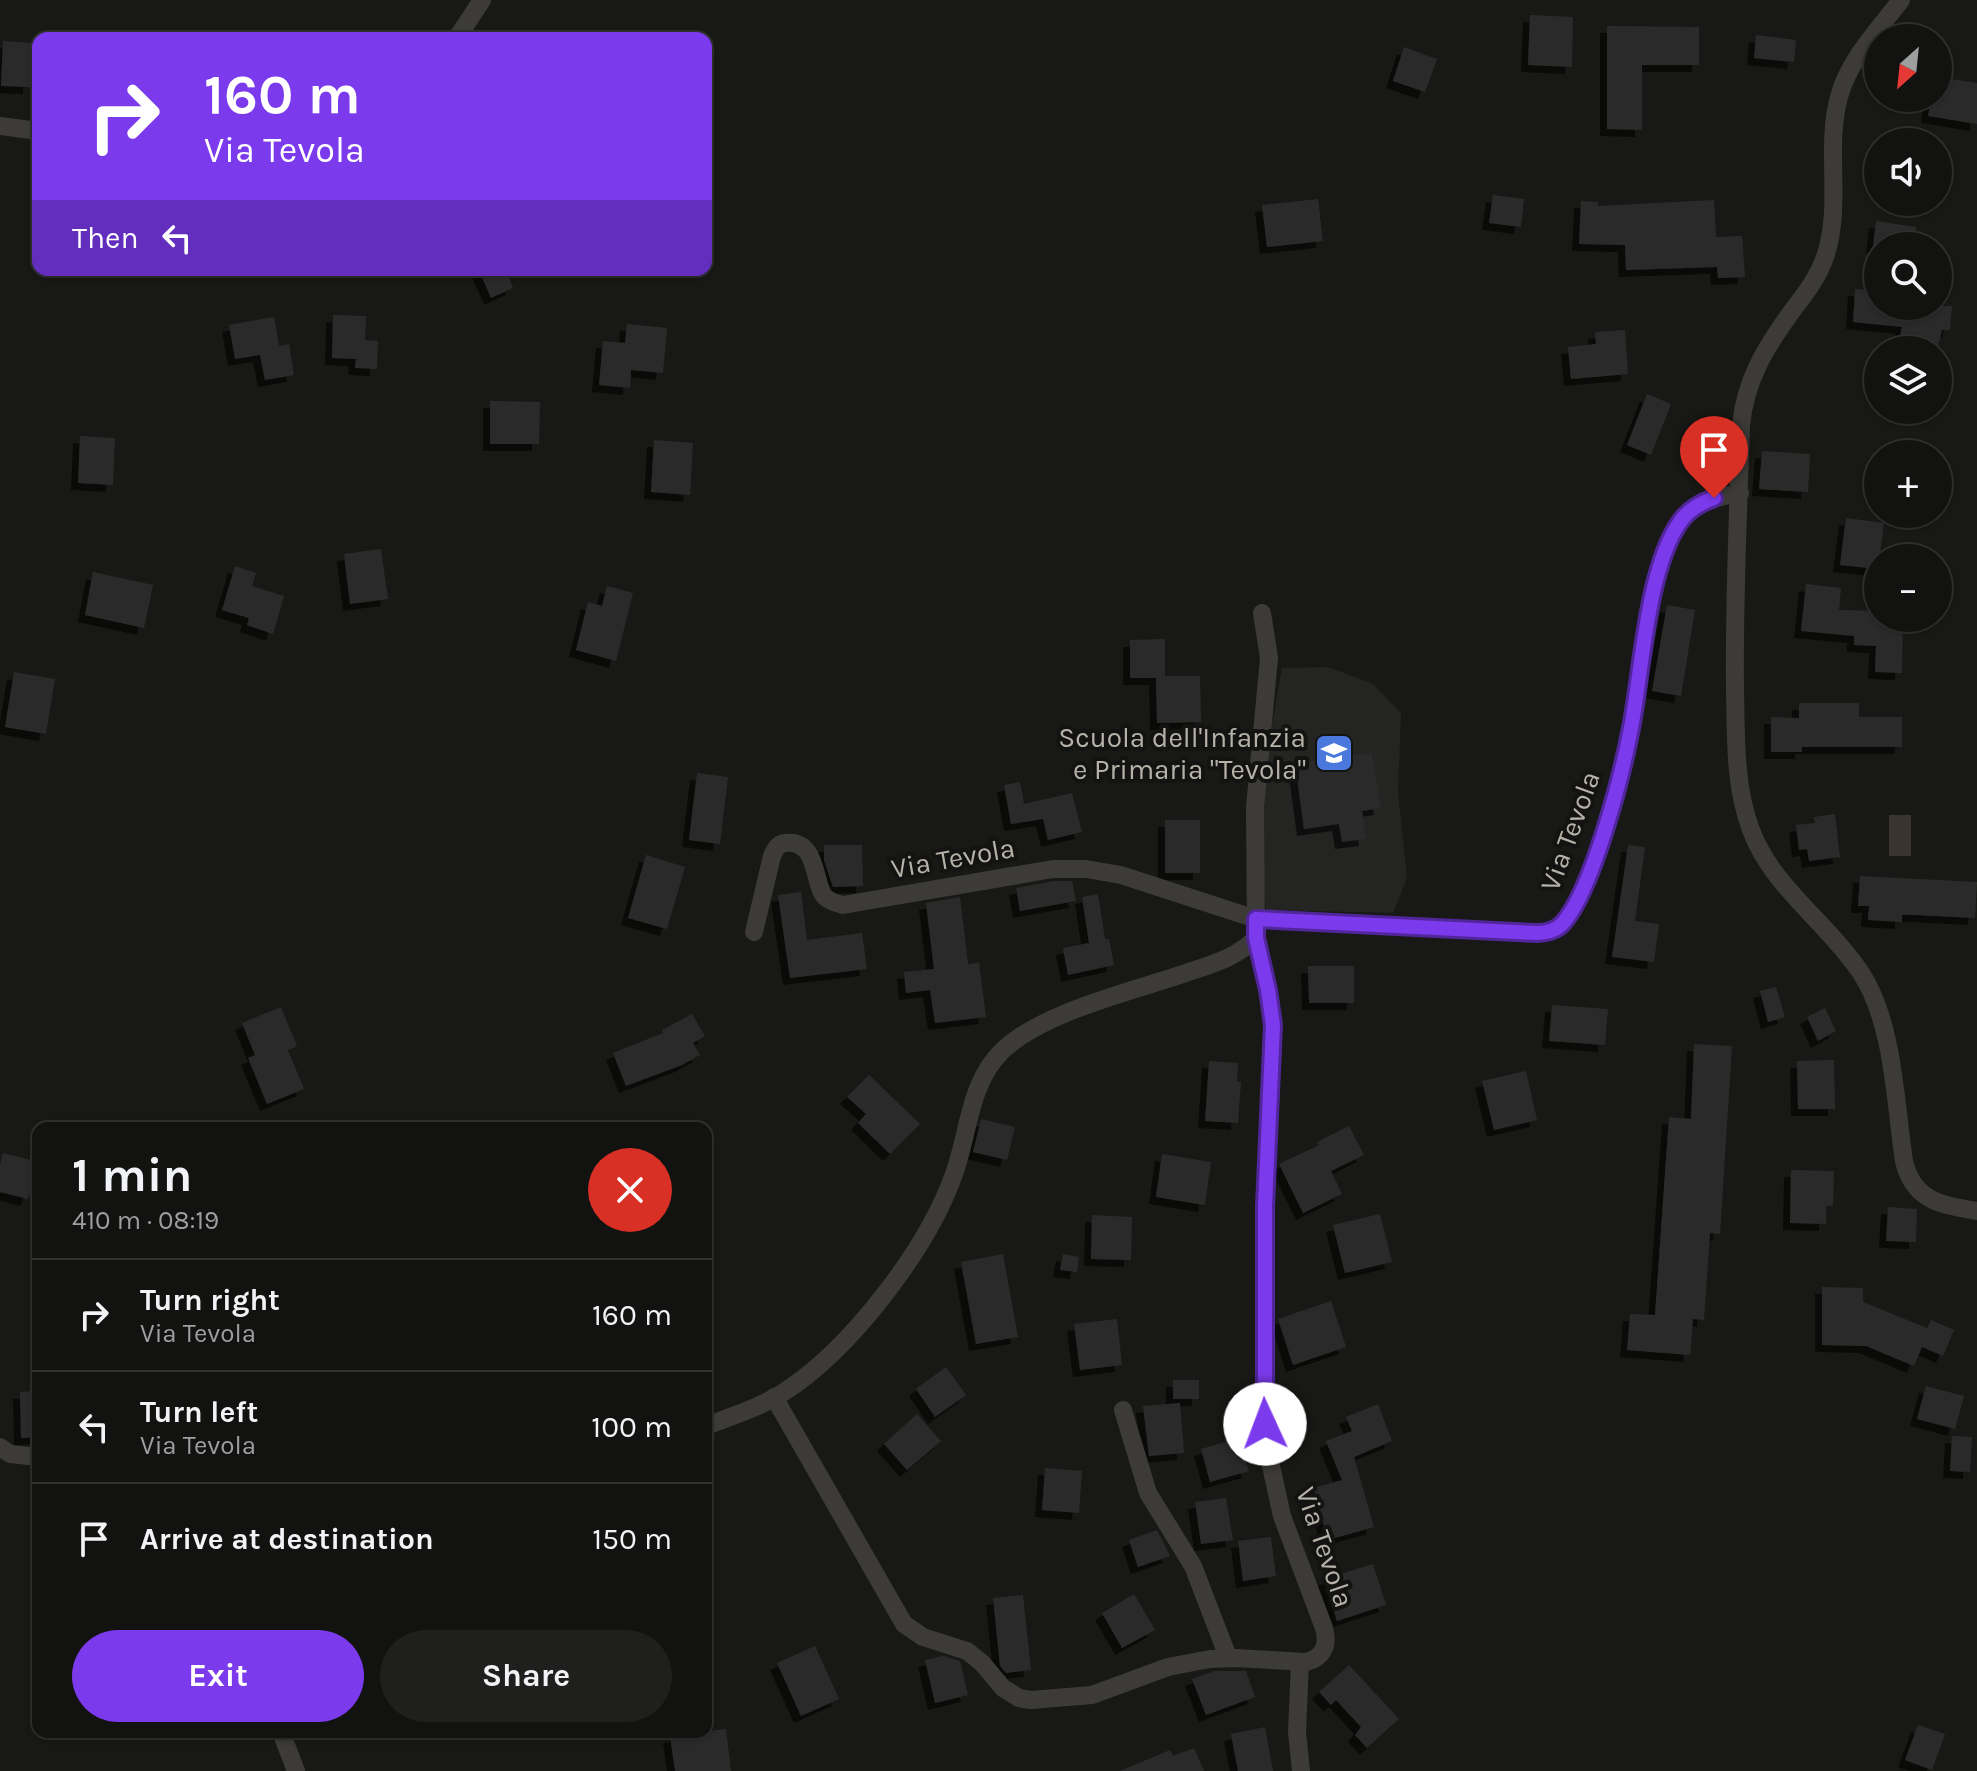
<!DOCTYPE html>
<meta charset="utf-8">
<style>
:root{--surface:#121210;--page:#1f201e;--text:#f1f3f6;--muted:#9c9e9f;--line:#313230;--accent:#7c3aed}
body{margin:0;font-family:Karla,sans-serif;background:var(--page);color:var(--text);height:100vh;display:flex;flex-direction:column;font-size:30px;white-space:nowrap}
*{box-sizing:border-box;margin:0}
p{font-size:26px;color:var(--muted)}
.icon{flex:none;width:44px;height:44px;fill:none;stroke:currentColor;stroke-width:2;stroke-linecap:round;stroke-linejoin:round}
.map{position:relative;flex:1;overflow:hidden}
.sheet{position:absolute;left:32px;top:1122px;width:680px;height:616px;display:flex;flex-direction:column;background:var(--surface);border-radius:16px;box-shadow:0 2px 6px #0004,0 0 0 2px var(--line)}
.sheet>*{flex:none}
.hud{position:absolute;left:32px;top:32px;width:680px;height:244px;border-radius:16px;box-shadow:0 2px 6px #0004,0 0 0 2px var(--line);background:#7c3aed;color:#fff;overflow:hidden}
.needle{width:52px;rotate:207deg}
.buttons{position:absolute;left:1864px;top:24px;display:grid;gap:16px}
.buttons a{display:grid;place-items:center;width:88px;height:88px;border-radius:50%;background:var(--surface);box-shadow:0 2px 6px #0004,0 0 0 2px var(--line);font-size:40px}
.pin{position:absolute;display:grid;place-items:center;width:68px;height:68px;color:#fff;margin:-82px -34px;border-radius:50% 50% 50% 0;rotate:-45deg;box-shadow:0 0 8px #0007}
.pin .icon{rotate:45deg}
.me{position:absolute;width:88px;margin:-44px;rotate:358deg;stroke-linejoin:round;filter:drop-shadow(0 0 6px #0008)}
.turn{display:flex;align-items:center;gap:28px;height:168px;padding:0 40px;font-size:36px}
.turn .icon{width:104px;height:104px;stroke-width:2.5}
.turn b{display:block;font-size:56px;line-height:68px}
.then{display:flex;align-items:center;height:76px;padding:0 40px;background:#0003;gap:16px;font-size:30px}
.round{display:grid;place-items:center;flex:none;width:84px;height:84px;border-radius:42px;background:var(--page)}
.overview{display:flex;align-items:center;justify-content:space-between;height:136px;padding:0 40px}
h1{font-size:48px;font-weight:700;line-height:60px}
.action{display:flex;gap:16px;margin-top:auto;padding:16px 40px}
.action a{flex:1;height:92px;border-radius:48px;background:var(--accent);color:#fff;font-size:32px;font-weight:700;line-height:92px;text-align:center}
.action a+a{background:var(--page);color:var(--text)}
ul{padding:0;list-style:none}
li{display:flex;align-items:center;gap:24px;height:112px;padding:0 40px;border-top:2px solid var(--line)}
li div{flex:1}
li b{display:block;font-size:30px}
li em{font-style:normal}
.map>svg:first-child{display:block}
.built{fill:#242422}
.water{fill:#3a332e}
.building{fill:#2b2b29;filter:url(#shadow)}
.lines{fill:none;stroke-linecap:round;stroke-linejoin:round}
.street{stroke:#3c3b38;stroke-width:18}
.route-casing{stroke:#51269a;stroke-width:20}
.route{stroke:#7c3aed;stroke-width:14}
.labels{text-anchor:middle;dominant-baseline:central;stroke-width:8;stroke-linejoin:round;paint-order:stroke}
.poi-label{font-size:28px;fill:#b6b2aa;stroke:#131311;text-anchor:end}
.street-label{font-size:28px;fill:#b6b2aa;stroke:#131311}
</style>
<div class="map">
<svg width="1977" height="1771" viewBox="0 0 1977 1771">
<defs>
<filter id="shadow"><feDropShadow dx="-7" dy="7" stdDeviation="0" flood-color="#0009"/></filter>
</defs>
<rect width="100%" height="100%" fill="#181816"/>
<path class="built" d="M1328,667l45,17 28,29 -3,80 9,85 -14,35 -127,-3 -8,-106 24,-136z"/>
<rect class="water" x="1889" y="815" width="22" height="41"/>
<g class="building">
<path d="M1530,15l43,2 -1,50 -44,-2z"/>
<path d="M1607,26l92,1v38h-57v65l-35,-1z"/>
<path d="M1756,35l40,5 -2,22 -40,-4z"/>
<path d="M3,41l29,2 -2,44 -29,-1z"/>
<path d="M1404,47l33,12 -12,33 -32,-11z"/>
<path d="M1938,77l39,6v41l-49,-8 3,-18h7z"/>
<path d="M1493,195l31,4 -3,28 -32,-4z"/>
<path d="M1318,199l5,42 -56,6 -5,-42z"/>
<path d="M1714,200l2,37 26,-1 3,41 -27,1 -1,-11 -91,3 -1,-25 -46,-1 2,-43 17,1v4z"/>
<path d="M1876,221l40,6 -2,19h-41z"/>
<path d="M479,270h27l7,18 -22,10z"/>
<path d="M1855,289l23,2v15h74l-2,24h-8l-5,20h-41l6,-23 -49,-5z"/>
<path d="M333,315l33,1 -1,24 13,1 -1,28 -22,-1 1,-9 -24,-1z"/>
<path d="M274,317l5,29 10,-2 5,31 -29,5 -5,-25 -25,4 -6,-34z"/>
<path d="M627,324l40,4 -4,45 -32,-3 -1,18 -31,-3 4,-44 22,2z"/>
<path d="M1625,330l3,44 -57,5 -3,-32 28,-3 -1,-12z"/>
<path d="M1647,394l24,10 -20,51 -24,-10z"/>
<path d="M490,401l50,1 -1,42h-49z"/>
<path d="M80,436l35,2 -2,47 -35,-2z"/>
<path d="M654,440l39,3 -3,52 -39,-3z"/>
<path d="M1762,451l48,3 -2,38 -49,-3z"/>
<path d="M1846,518l38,5 -6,46 -38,-4z"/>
<path d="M381,549l7,50 -38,5 -6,-50z"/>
<path d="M235,566l21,7 -4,13 32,10 -11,38 -26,-9 2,-7 -27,-8z"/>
<path d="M93,572l60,13 -9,43 -59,-13z"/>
<path d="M1806,584l35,4 -2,22 39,1v7h25l-1,55 -27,-1 1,-26 -22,-1v-9l-53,-5z"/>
<path d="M607,586l26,7 -17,68 -40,-11 12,-48 14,4z"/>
<path d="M1667,605l28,5 -14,86 -29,-5z"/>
<path d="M1165,639v37h35l1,46 -44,1 -1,-45h-26v-38z"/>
<path d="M14,672l41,7 -9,55 -41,-7z"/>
<path d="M1799,703h60v14h43v30h-100v5h-31v-35l28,1z"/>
<path d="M1372,753l9,55 -19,3 4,28 -24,3 -3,-18 -35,5 -9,-66z"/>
<path d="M697,773l31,4 -8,67 -31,-4z"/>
<path d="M1020,782l4,22 48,-11 10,39 -34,8 -5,-21 -32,5 -7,-39z"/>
<path d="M1835,814l5,43 -31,4 -2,-12 -8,1 -3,-25 19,-2 -1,-6z"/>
<rect x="1165" y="820" width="35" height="53"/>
<path d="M824,845h38l1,41 -30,1 -9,-27z"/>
<path d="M1628,845l17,2 -10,74 24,3 -5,38 -42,-5z"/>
<path d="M646,855l39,12 -18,62 -39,-11z"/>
<path d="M1860,876l117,6 -2,36 -59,-3h-14v7l-34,-2 1,-14h-11z"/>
<path d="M1054,881h18l4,20 -56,10 -4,-23z"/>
<path d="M801,892l6,48 55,-7 5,36 -77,9 -12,-83z"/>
<path d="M1098,894l7,45h4l5,26 -46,10 -5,-27 26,-5 -7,-46z"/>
<path d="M960,897l8,67 11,-1 7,54 -51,6 -5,-33 -24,3 -2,-21 30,-3 -8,-66z"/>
<path d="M1308,966h46v37h-45z"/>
<path d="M1776,987l9,30 -17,5 -8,-31z"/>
<path d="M1552,1005l56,4 -3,36 -56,-4z"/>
<path d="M281,1007l16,39 -9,4 16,39 -37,15 -19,-46 7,-3 -13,-32z"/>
<path d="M1825,1008l11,23 -18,10 -11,-24z"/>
<path d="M692,1014l13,22 -12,7 7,12 -18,10 -56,21 -13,-33 50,-20 -1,-3z"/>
<path d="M1694,1044l38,2 -12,188 -10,-1 -6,87 -11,-1 -3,36 -63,-5 3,-36 25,1 14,-198 22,2z"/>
<path d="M1834,1060l1,49h-37l-1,-48z"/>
<path d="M1209,1061l29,2 -1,19h4l-3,41 -33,-2z"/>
<path d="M1526,1071l11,49 -43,10 -12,-49z"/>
<path d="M869,1075l51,49 -30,30 -32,-31 8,-9 -19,-17z"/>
<path d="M981,1119l34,8 -8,33 -34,-8z"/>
<path d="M1349,1126l15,29 -33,16 11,23 -39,19 -24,-49 40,-19 -2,-3z"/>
<path d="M3,1153l35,9 -10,37 -28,-7v-27z"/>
<path d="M1162,1154l49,8 -6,43 -49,-8z"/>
<path d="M1791,1170l43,1 -1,35h-7v18l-36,-1z"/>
<path d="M1888,1207l29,2 -1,33 -30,-1z"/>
<path d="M1380,1214l12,48 -47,11 -12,-48z"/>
<path d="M1092,1215l40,2 -1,43 -40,-1z"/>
<path d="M1003,1254l15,83 -42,7 -15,-82z"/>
<path d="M1063,1254l16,3 -2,15 -17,-2z"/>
<path d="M1822,1287l41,1v14l64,26 4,-8 23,10 -11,26 -21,-9 -8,19 -48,-20 -44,-1z"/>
<path d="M1331,1301l15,46 -53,18 -15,-46z"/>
<path d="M1117,1319l5,46 -42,5 -6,-46z"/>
<path d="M946,1367l20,28 -31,22 -19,-28z"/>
<rect x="1173" y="1380" width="26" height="19"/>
<path d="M1926,1386l38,10 -9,33 -38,-10z"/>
<path d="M38,1391v46l-17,1 -1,-46z"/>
<path d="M1180,1403l4,50 -35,3 -6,-50z"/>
<path d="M1378,1404l14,37 -38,16 20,70 -46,13 -15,-52 29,-8 -16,-39 26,-10 -6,-14z"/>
<path d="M917,1414l24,27 -34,29 -23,-26z"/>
<path d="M1952,1436l20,1 -2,35 -20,-1z"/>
<path d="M1239,1438l10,33 -39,11 -9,-33z"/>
<path d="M1045,1468l37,3 -3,42 -37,-3z"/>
<path d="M1226,1498l7,42 -32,4 -6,-42z"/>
<path d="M1157,1530l13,26 -32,11 -9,-27z"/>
<path d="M1271,1537l5,39 -33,5 -5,-40z"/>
<path d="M1373,1564l13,41 -49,16 -13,-42z"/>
<path d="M1134,1594l21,36 -33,18 -20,-35z"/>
<path d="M1023,1595l8,75 -25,3 -6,-7 -7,-68z"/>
<path d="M815,1646l24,53 -38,17 -24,-53z"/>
<path d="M943,1656l17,5 8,34 -33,8 -10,-43z"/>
<path d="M1349,1665l50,54 -32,29 -12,-13 6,-8 -25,-27 -5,5 -12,-13z"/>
<path d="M1214,1671h32l9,26 -49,18 -14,-36z"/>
<path d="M1918,1725l27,9 -13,36 -27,-10z"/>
<path d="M1265,1727l8,44h-35l-7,-37z"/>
<path d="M726,1729l5,42h-56l-5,-35z"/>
<path d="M1194,1748l10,23h-84l50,-21 3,6z"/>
</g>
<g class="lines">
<g class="street">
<path d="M1901,0c-22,29 -53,61 -62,97 -14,51 3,106 -13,157 -7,22 -20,39 -34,57 -26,36 -47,69 -51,115 -3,87 -7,173 -6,260 1,47 -1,100 16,144 21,57 77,93 110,143 33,51 34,129 43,188 9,40 38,44 73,50"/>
<path d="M457,38l25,-38"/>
<path d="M0,126l38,5"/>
<path d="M754,932l18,-76c3,-6 5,-12 13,-13 34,-4 28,42 40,54 5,5 11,6 18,8l210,-36h33l35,6 135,44 280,14c10,0 20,-2 27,-11 30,-33 60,-148 68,-195 11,-56 17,-162 50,-206 15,-20 36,-24 59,-28"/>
<path d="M774,1397l130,227 19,13 44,14 15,12 21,25 16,10 12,2 61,-5 76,-28 42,-8 26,-1 70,4c17,-4 23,-17 18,-34l-42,-112 -14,-64 -3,-28v-218l8,-181 -5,-35 -12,-52 -1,-131 14,-149 -7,-45"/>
<path d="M1123,1410l25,83 45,73 35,91"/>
<path d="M706,1426c26,-10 55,-19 78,-34 67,-43 144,-144 170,-218 15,-41 15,-91 48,-123 40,-39 131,-60 184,-78 26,-9 50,-15 70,-35"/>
<path d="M0,1447l10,7 28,3"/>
<path d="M1300,1662l-3,70 4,39"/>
<path d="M281,1732l15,39"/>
</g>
</g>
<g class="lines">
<defs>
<path id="route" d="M1265,1424v-218l8,-181 -5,-35 -12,-52v-19l280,14c10,0 20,-2 27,-10 30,-34 59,-148 68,-195 11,-56 16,-160 49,-206 8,-12 20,-19 34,-24"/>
</defs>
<use href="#route" class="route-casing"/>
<use href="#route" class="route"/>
</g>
<defs>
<symbol id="school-square" viewBox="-11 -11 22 22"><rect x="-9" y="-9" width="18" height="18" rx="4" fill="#4a78dc" stroke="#131311"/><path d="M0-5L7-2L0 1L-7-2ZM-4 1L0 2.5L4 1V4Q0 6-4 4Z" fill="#fff"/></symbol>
</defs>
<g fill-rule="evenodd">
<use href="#school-square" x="1312" y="731" width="44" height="44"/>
</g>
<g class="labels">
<g class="poi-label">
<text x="1306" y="737">Scuola dell'Infanzia<tspan x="1306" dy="32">e Primaria "Tevola"</tspan></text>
</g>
<g class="street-label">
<text transform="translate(1570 831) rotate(-70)">Via Tevola</text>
<text transform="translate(953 858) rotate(-10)">Via Tevola</text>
<text transform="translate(1325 1547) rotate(71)">Via Tevola</text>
</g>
</g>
</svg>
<div class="buttons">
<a><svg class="needle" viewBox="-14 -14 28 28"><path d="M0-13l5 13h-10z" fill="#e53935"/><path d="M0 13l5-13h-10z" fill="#9c9e9f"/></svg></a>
<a><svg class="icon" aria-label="sound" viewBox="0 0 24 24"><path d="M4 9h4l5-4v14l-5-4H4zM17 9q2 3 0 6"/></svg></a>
<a><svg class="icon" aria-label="search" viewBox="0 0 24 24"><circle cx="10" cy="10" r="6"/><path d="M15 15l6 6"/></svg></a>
<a><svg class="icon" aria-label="layers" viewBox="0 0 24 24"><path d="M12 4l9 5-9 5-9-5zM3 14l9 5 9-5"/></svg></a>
<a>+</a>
<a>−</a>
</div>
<div class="pin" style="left:1714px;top:498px;background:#d93025"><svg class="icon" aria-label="arrive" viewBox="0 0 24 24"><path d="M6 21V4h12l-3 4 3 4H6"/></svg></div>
<svg class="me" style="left:1265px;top:1424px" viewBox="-20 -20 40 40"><circle r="19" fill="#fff"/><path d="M0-13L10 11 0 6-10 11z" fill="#7c3aed"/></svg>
<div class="hud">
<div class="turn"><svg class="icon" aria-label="right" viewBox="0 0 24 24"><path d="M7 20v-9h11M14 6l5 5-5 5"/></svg><div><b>160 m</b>Via Tevola</div></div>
<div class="then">Then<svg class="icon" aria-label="left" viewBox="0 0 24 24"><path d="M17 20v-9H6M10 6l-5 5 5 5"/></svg></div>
</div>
<section class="sheet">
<div class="overview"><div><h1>1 min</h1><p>410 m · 08:19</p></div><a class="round" style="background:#d93025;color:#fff"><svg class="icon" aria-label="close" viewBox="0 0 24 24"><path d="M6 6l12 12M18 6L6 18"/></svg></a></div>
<ul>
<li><svg class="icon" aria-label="right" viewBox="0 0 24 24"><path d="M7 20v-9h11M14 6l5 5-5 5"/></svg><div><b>Turn right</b><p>Via Tevola</p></div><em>160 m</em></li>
<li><svg class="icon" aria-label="left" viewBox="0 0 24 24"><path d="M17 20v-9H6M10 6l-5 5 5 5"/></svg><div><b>Turn left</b><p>Via Tevola</p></div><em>100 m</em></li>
<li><svg class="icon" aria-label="arrive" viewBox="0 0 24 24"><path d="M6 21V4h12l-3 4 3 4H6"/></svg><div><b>Arrive at destination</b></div><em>150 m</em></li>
</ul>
<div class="action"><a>Exit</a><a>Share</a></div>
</section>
</div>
